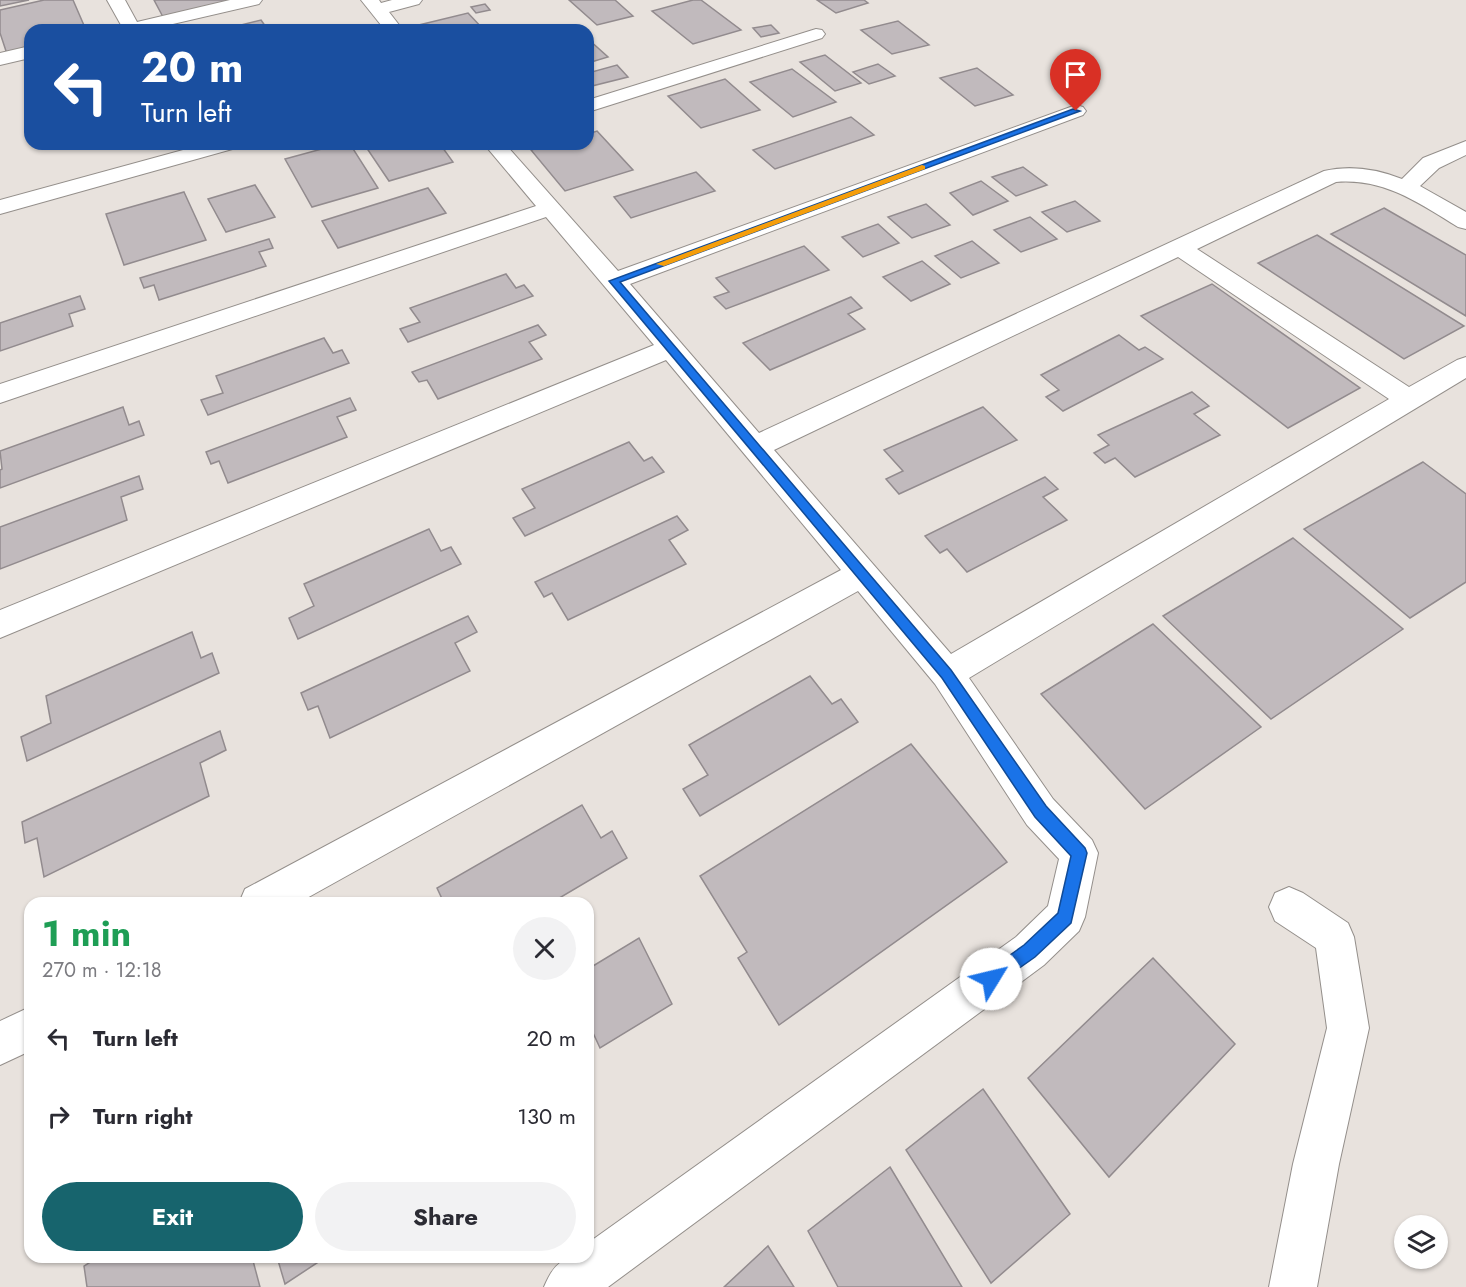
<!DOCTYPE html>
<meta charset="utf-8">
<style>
:root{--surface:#fff;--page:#f2f2f3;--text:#2b2b33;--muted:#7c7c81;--accent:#17646d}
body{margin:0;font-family:Jost,sans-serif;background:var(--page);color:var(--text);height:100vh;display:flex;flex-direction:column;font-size:22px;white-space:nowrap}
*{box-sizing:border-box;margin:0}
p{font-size:20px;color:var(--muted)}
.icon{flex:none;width:33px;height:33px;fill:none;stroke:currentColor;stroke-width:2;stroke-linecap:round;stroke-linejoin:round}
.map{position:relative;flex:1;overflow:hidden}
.drawer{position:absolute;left:24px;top:897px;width:570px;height:366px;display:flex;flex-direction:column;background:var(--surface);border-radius:18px;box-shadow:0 2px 4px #0004}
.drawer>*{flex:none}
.hud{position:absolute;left:24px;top:24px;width:570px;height:126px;border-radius:18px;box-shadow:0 2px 4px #0004;background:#1a4fa0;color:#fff;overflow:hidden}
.fabs{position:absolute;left:1394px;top:1215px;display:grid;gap:12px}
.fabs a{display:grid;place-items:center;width:54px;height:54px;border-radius:50%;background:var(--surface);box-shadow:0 2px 4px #0004;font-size:30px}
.pin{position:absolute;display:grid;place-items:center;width:51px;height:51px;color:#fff;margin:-62px -26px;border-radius:50% 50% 50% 0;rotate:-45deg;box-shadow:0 0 6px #0007}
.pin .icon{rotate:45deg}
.me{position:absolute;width:66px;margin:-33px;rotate:54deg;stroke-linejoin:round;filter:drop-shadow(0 0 4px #0008)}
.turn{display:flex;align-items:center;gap:21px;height:126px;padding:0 18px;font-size:27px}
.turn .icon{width:78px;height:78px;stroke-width:2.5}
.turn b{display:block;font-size:42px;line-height:51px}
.round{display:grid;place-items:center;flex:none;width:63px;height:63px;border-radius:32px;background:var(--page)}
.head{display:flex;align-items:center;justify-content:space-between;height:102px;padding:0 18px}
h1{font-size:36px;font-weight:700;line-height:45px;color:#1e9e55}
.button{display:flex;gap:12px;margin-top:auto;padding:12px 18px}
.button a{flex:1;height:69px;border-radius:36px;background:var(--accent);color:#fff;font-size:24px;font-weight:700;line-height:69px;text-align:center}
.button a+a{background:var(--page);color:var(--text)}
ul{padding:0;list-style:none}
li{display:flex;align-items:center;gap:18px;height:78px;padding:0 18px}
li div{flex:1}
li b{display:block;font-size:22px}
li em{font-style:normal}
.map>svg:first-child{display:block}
.building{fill:#c1babd;stroke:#928b8e;stroke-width:1.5}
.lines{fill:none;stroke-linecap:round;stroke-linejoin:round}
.minor-casing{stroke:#948f8b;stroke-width:2}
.minor{fill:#fff;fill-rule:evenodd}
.route{fill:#1a73e8;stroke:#114b97;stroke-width:1.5}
.slow{fill:#f59e0b}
</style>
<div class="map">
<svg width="1466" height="1287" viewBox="0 0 1466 1287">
<rect width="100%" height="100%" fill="#e8e2dd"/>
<g class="building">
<path d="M0,0h29l-29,6z"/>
<path d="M44,0h29l13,30h-56v19l-23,5 -7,-21v-23z"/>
<path d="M154,0h82l-73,17z"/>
<path d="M569,0h46l18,16 -36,9z"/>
<path d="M693,0h8l40,30 -48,14 -41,-33z"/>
<path d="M817,0h47l4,3 -32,10z"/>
<path d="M485,4l5,6 -14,3 -5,-6z"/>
<path d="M468,13l16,17h-60l-5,-5z"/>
<path d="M261,20l7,10h-47z"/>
<path d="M898,21l31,24 -37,9 -31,-24z"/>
<path d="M771,25l8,8 -18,4 -8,-9z"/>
<path d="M588,39l20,18 -20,6z"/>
<path d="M825,55l36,28 -26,8 -35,-29z"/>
<path d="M878,64l17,12 -26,8 -16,-12z"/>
<path d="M617,65l11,12 -40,10v-14z"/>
<path d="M977,68l36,27 -38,11 -35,-28z"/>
<path d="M792,69l44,33 -43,15 -43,-35z"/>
<path d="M725,79l35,31 -59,18 -33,-32z"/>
<path d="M851,117l23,18 -99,34 -22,-19z"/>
<path d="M597,131l36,39 -68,21 -34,-41 22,-6h35v-10z"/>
<path d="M340,144h10l28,44 -66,19 -27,-48z"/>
<path d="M364,144h76l13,18 -64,19z"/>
<path d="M1023,167l24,18 -31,11 -24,-19z"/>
<path d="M696,172l19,19 -84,27 -17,-21z"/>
<path d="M981,181l27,20 -35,14 -23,-22z"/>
<path d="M255,185l20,32 -49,15 -18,-33z"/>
<path d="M428,188l18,25 -108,35 -16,-27z"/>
<path d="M184,192l22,48 -82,25 -18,-51z"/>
<path d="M1075,201l25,20 -33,11 -25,-20z"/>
<path d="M926,204l24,21 -38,13 -24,-21z"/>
<path d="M1384,208l82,47v61l-135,-82z"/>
<path d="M1030,217l27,22 -36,13 -27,-22z"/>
<path d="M878,224l21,19 -36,14 -21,-20z"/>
<path d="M1317,235l147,91 -60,33 -146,-96z"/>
<path d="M269,239l4,9 -14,4 7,14 -107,34 -5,-15 -10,3 -4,-10z"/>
<path d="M972,241l27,22 -38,15 -26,-22z"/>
<path d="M804,246l25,24 -103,39 -12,-12 15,-5 -13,-14z"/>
<path d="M922,261l28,23 -39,17 -28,-24z"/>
<path d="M506,274l10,14 8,-3 9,11 -125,46 -8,-13 20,-7 -10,-14z"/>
<path d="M1212,284l148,104 -72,40 -147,-112z"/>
<path d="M80,296l5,13 -16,5 4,12 -73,25v-28z"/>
<path d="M851,297l11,11 -14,6 17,15 -95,41 -27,-27z"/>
<path d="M538,325l8,10 -17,7 13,17 -104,40 -11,-19 -8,2 -7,-10z"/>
<path d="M1119,335l20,15 6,-3 18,12 -100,52 -17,-14 13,-7 -18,-15z"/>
<path d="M324,338l9,15 9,-3 7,13 -141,52 -7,-15 22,-7 -7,-17z"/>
<path d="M1192,392l17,14 -15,8 26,21 -85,42 -20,-19 -10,5 -11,-10 15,-8 -11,-10z"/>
<path d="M350,398l6,12 -19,7 10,20 -119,46 -9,-22 -8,3 -5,-12z"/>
<path d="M123,407l6,18 10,-4 5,14 -144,53v-18l2,-1 -2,-18z"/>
<path d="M983,407l34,33 -118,54 -13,-15 17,-8 -19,-21z"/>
<path d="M629,442l15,19 8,-4 12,15 -139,64 -12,-18 22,-10 -13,-19z"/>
<path d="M1423,462l43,32v88l-56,36 -106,-89z"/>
<path d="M139,476l4,13 -22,8 6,23 -127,49v-42z"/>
<path d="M1045,477l13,12 -15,8 24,23 -100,52 -20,-23 -7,4 -15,-17z"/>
<path d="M677,516l11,14 -19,10 17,24 -118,56 -16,-27 -8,4 -9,-15z"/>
<path d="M429,529l12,22 10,-4 10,17 -163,75 -9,-21 25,-12 -10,-22z"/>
<path d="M1293,538l110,91 -132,90 -108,-103z"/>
<path d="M468,616l9,16 -22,11 15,28 -140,67 -12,-32 -10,4 -7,-17z"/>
<path d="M1153,624l108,103 -116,82 -104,-115z"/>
<path d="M192,632l9,26 11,-5 7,20 -192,88 -6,-24 30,-14 -5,-27z"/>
<path d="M810,676l22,28 9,-5 17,23 -158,94 -17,-27 25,-14 -19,-30z"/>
<path d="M220,731l6,19 -26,13 9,33 -165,81 -7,-39 -12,5 -3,-21z"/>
<path d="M911,744l96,118 -228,163 -41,-67 9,-6 -47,-76z"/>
<path d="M582,805l19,33 11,-7 15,27 -76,45h-107l-7,-15z"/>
<path d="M639,938l33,66 -72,44 -12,-26v-53z"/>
<path d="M1153,958l82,86 -126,133 -81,-99z"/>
<path d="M983,1089l87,125 -79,69 -85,-133z"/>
<path d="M890,1167l72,120h-124l-30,-56z"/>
<path d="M768,1246l26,41h-70z"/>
<path d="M98,1257h154l8,30h-173l-3,-21z"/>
<path d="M277,1257h49l-41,27z"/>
</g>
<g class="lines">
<defs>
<g id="minor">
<path d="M107,0h18l12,22 93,-22h32l-3,4 -112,26h-32l6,-5z"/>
<path d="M361,0h18l2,3 11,-3h30l-3,4 -30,8 14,18h-18z"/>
<path d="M816,29l6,1 3,4 -3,4 -234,74v-12z"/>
<path d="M30,46v12l-30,7v-12z"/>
<path d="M1076,105l7,2 3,4 -3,4 -453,169 129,149 565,-262c26,-6 53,-2 78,8l21,-21 43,-17v14l-27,13 -19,18 46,26v17l-8,-2c-39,-24 -74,-49 -122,-45l-139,67 212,138 48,-27 9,-3v21l-497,300 84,121 39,41 6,13 -13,64 -6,14 -35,34 -436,322h-64c10,-24 18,-30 44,-30v-14l428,-306 32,-31 11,-47 -32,-34 -92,-141 -77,-93 -560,312h-59l6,-14 596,-319 -175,-210 -666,278v-28l654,-265 -108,-128 -546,186v-19l536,-178 -52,-62h21l113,127zM1178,257l211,142 -438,255 -177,-204z"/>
<path d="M205,144h34l-3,4 -236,66v-14z"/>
<path d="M1289,887l14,6 45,30 6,14 15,91 -30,136 -22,123h-48l24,-123 34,-136 -11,-80 -41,-27 -6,-14 6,-14z"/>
<path d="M30,1007v44l-30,14v-44z"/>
</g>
</defs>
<use href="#minor" class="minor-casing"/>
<use href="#minor" class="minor"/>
</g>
<path class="route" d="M1073,109l7,2 -460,171 331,388 95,136 39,42 2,5 -16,70 -36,34 -44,31 -6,-3 -2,-6 2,-6 39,-28 34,-32 13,-57 -36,-39 -93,-139 -333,-397z"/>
<path class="slow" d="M922,165l3,1v3l-261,97 -8,-2z"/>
</svg>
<div class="fabs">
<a><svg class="icon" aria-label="layers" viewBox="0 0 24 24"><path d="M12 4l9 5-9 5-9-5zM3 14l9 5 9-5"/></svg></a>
</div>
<div class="pin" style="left:1076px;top:111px;background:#d93025"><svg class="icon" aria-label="arrive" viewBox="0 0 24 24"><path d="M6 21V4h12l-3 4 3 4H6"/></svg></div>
<svg class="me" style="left:991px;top:979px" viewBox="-20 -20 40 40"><circle r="19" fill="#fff"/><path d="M0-13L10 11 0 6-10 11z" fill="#1a73e8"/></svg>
<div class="hud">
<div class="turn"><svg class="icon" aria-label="left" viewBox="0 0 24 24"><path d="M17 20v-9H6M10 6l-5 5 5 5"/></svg><div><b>20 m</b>Turn left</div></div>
</div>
<section class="drawer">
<div class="head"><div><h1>1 min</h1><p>270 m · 12:18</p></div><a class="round"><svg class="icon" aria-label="close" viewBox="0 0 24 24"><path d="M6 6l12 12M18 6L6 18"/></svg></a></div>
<ul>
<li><svg class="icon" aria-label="left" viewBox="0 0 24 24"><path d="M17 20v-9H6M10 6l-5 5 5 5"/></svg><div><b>Turn left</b></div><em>20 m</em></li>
<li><svg class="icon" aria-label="right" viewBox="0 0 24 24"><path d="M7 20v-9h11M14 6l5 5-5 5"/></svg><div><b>Turn right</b></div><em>130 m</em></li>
</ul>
<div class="button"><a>Exit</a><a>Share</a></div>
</section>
</div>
